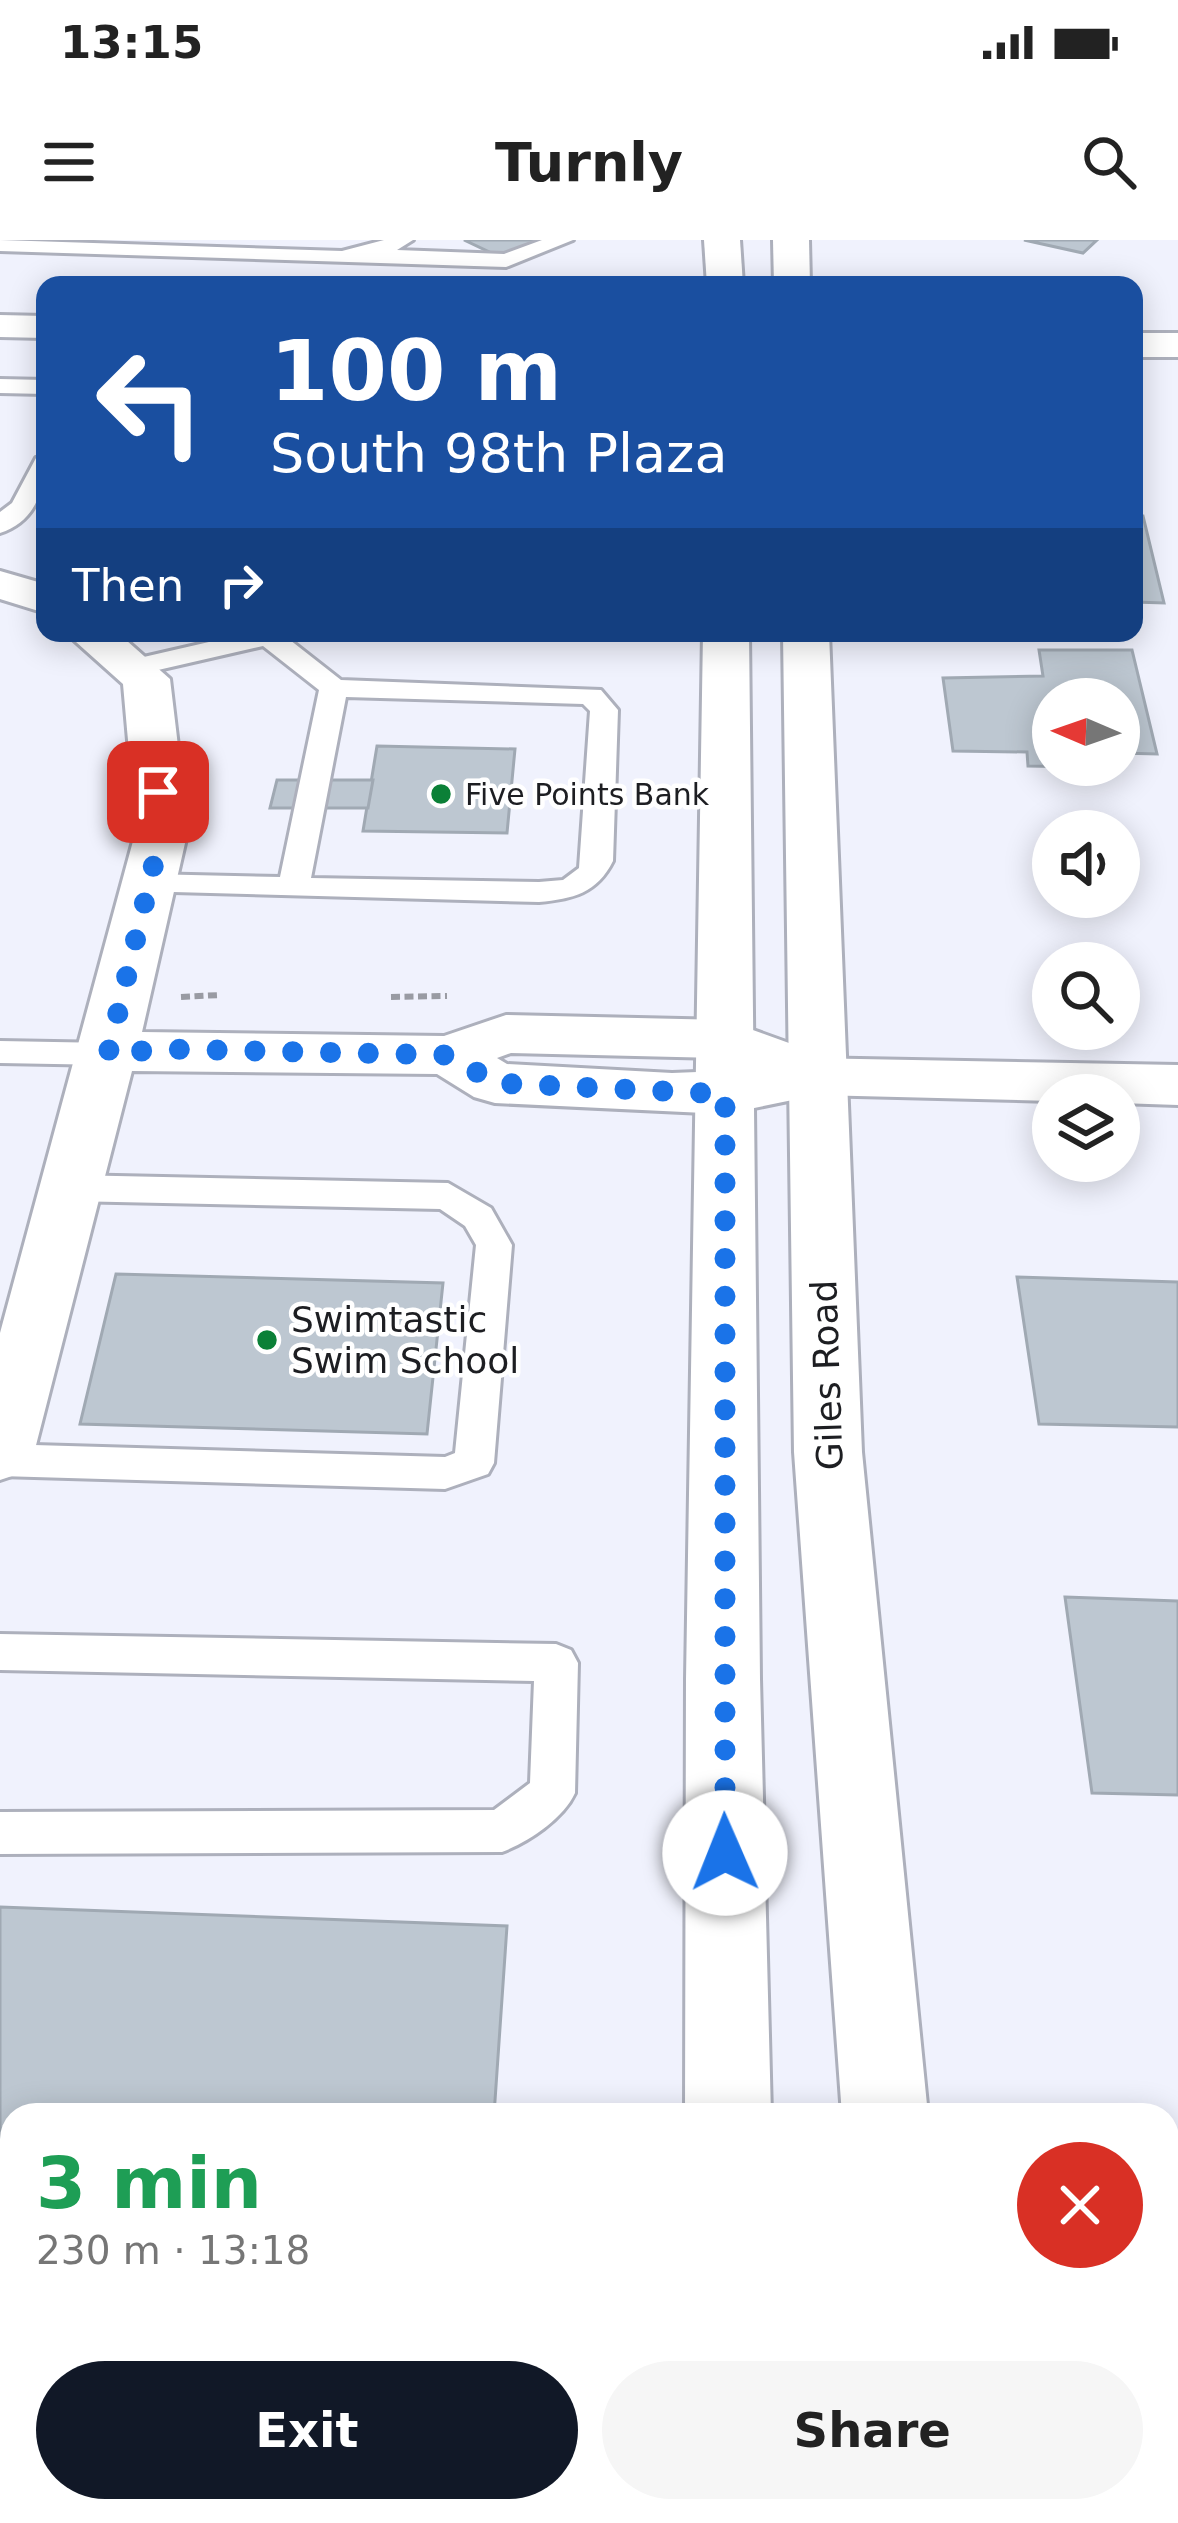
<!DOCTYPE html>
<meta charset="utf-8">
<style>
:root{--surface:#fff;--page:#f6f6f6;--text:#222;--muted:#767676;--accent:#111827}
body{margin:0;font-family:"DejaVu Sans",sans-serif;background:var(--page);color:var(--text);height:100vh;display:flex;flex-direction:column;font-size:45px;white-space:nowrap}
*{box-sizing:border-box;margin:0}
p{font-size:39px;color:var(--muted)}
.icon{flex:none;width:66px;height:66px;fill:none;stroke:currentColor;stroke-width:2;stroke-linecap:round;stroke-linejoin:round}
.map{position:relative;flex:1;overflow:hidden}
.panel{position:absolute;left:0px;top:1863px;width:1179px;height:420px;display:flex;flex-direction:column;background:var(--surface);border-radius:36px 36px 0 0;box-shadow:0 6px 30px #0003}
.panel>*{flex:none}
.banner{position:absolute;left:36px;top:36px;width:1107px;height:366px;border-radius:24px;box-shadow:0 6px 30px #0003;background:#1a4fa0;color:#fff;overflow:hidden}
.needle{width:78px;rotate:272deg}
.controls{position:absolute;left:1032px;top:438px;display:grid;gap:24px}
.controls a{display:grid;place-items:center;width:108px;height:108px;border-radius:50%;background:var(--surface);box-shadow:0 6px 30px #0003;font-size:60px}
.pin{position:absolute;display:grid;place-items:center;width:102px;height:102px;color:#fff;margin:-51px;border-radius:24px;box-shadow:0 6px 18px #0006}
.me{position:absolute;width:132px;margin:-66px;rotate:359deg;stroke-linejoin:round;filter:drop-shadow(0 0 9px #0008)}
.turn{display:flex;align-items:center;gap:42px;height:252px;padding:0 36px;font-size:54px}
.turn .icon{width:156px;height:156px;stroke-width:2.5}
.turn b{display:block;font-size:84px;line-height:102px}
.then{display:flex;align-items:center;height:114px;padding:0 36px;background:#0003;gap:24px;font-size:45px}
.round{display:grid;place-items:center;flex:none;width:126px;height:126px;border-radius:63px;background:var(--page)}
.headline{display:flex;align-items:center;justify-content:space-between;height:204px;padding:0 36px}
h1{font-size:72px;font-weight:800;line-height:90px;color:#1e9e55}
.primary-button{display:flex;gap:24px;margin-top:auto;padding:24px 36px}
.primary-button a{flex:1;height:138px;border-radius:72px;background:var(--accent);color:#fff;font-size:48px;font-weight:800;line-height:138px;text-align:center}
.primary-button a+a{background:var(--page);color:var(--text)}
.status{display:flex;justify-content:space-between;align-items:center;height:84px;padding:0 60px;background:var(--surface);direction:ltr}
.status svg{height:33px;fill:currentColor}
header{display:flex;justify-content:space-between;align-items:center;height:156px;padding:0 36px;background:var(--surface);font-size:54px;font-weight:800}
.map>svg:first-child{display:block}
.building{fill:#bdc7d1;stroke:#a0a9b3;stroke-width:3}
.lines{fill:none;stroke-linecap:round;stroke-linejoin:round}
.service-casing{stroke:#adb0bc;stroke-width:6}
.minor-casing{stroke:#adb0bc;stroke-width:6}
.secondary-casing{stroke:#adb0bc;stroke-width:6}
.primary-casing{stroke:#adb0bc;stroke-width:6}
.path{stroke:#999ba3;stroke-width:6;stroke-dasharray:9 4.5;stroke-linecap:butt}
.service{fill:#fff;fill-rule:evenodd}
.minor{fill:#fff;fill-rule:evenodd}
.secondary{fill:#fff;fill-rule:evenodd}
.primary{fill:#fff;fill-rule:evenodd}
.route{stroke:#1a73e8;stroke-width:21;stroke-dasharray:0 37.8}
.poi-dot{fill:#0b8037;stroke:#fff;stroke-width:4.5}
.labels{text-anchor:middle;dominant-baseline:central;stroke-width:9;stroke-linejoin:round;paint-order:stroke}
.far-poi-label{font-size:30px;fill:#1d1e22;stroke:#fff;text-anchor:start}
.poi-label{font-size:36px;fill:#1d1e22;stroke:#fff;text-anchor:start}
.street-label{font-size:36px;fill:#1d1e22;stroke:#fff}
</style>
<div class="status"><b>13:15</b><svg viewBox="0 0 49 12"><path d="M0 12V9h3v3zM5 12V6h3v6zM10 12V3h3v9zM15 12V0h3v12zM26 1h20v11H26zM47 4h2v5h-2z"/></svg></div>
<header><svg class="icon" aria-label="menu" viewBox="0 0 24 24"><path d="M4 6h16M4 12h16M4 18h16"/></svg>Turnly<svg class="icon" aria-label="search" viewBox="0 0 24 24"><circle cx="10" cy="10" r="6"/><path d="M15 15l6 6"/></svg></header>
<div class="map">
<svg width="1178" height="2283" viewBox="0 0 1178 2283">
<rect width="100%" height="100%" fill="#f0f2fd"/>
<g class="building">
<path d="M464,0h84l-46,18z"/>
<path d="M1024,0h73l-14,13z"/>
<path d="M1134,276h9l21,87 -30,-1z"/>
<path d="M1039,410h93l25,104 -38,-1v-54h-66v66l34,2 -59,-1 -1,-14 -74,-1 -10,-73 100,-2z"/>
<path d="M377,506l138,3 -8,84 -144,-2z"/>
<path d="M277,540h96l-5,28h-98z"/>
<path d="M116,1034l327,9 -16,151 -347,-10z"/>
<path d="M1017,1037l161,5v145l-139,-3z"/>
<path d="M1065,1357l113,4v194l-86,-2z"/>
<path d="M0,1667l507,19 -13,189h-482v24l-12,-1z"/>
</g>
<g class="lines">
<defs>
<g id="service">
<path d="M0,0l342,11 42,-11h29l-16,10 107,4 38,-14h31l-67,27 -506,-16z"/>
<path d="M0,139l45,1v14l-45,-1z"/>
<path d="M45,216c0,34 -9,65 -45,77v-21l12,-9 24,-45z"/>
<path d="M248,393h49l-7,7 51,40 260,10 17,20 -5,151c-16,32 -40,38 -74,41l-402,-11 -5,-7 16,-10 132,3 39,-187 -56,-44 -131,30 -14,-8 4,-6zM346,457l237,7 7,7 -11,157 -16,12 -24,2 -228,-4z"/>
<path d="M0,801l108,2 12,3 5,8 -5,8 -12,3 -108,-2z"/>
<path d="M70,935l378,8 43,25 21,37 -18,218 -6,11 -43,15 -445,-13v-32l445,13 10,-4 21,-208 -11,-19 -25,-17 -370,-8 -13,-4 -5,-9 5,-9z"/>
<path d="M0,1394l556,10 15,6 7,13 -3,130c-12,26 -47,49 -73,59l-502,2v-42l494,-2 36,-27 4,-102 -534,-11z"/>
<rect x="0" y="2009" width="12" height="52"/>
<path d="M380,2271h56l-2,12h-56z"/>
</g>
<g id="minor">
<path d="M0,331l45,13v29l-45,-14z"/>
<path d="M66,393h52l52,46 18,151 -46,202 302,4 62,-21 219,5 75,27 7,11 371,7v40l-59,-2v-8h-66v6l-236,-6 -92,19 -230,-11 -21,-6 -37,-23 -305,-3 -98,382 -10,19 -24,8v-147l136,-503 -13,-146zM511,813l207,5 30,12 -76,3 -165,-9 -10,-6z"/>
</g>
<g id="secondary">
<path d="M0,75l45,1v22l-45,-1z"/>
<rect x="1134" y="93" width="44" height="24"/>
</g>
<g id="primary">
<path d="M704,0h36l3,45h-36z"/>
<path d="M773,0h36l1,45h-36z"/>
<path d="M703,393h46l11,1046 11,436h-86l1,-436z"/>
<path d="M783,393h46l33,819 66,663h-86l-48,-663z"/>
<rect x="685" y="2271" width="96" height="12"/>
<path d="M874,2271h96l1,12h-96z"/>
</g>
</defs>
<use href="#service" class="service-casing"/>
<use href="#minor" class="minor-casing"/>
<use href="#secondary" class="secondary-casing"/>
<use href="#primary" class="primary-casing"/>
<g class="path">
<path d="M181,757l39,-2"/>
<path d="M391,757l56,-1"/>
</g>
<use href="#service" class="service"/>
<use href="#minor" class="minor"/>
<use href="#secondary" class="secondary"/>
<use href="#primary" class="primary"/>
</g>
<g class="lines">
<path class="route" d="M158,552l4,38 -54,224 56,-5 284,6 47,28 230,11v759"/>
</g>
<g class="poi-dot">
<circle cx="441" cy="554" r="12"/>
<circle cx="267" cy="1100" r="12"/>
</g>
<g class="labels">
<g class="far-poi-label">
<text x="465" y="554">Five Points Bank</text>
</g>
<g class="poi-label">
<text x="291" y="1079">Swimtastic<tspan x="291" dy="41">Swim School</tspan></text>
</g>
<g class="street-label">
<text transform="translate(827 1135) rotate(-92)">Giles Road</text>
</g>
</g>
</svg>
<div class="controls">
<a><svg class="needle" viewBox="-14 -14 28 28"><path d="M0-13l5 13h-10z" fill="#e53935"/><path d="M0 13l5-13h-10z" fill="#767676"/></svg></a>
<a><svg class="icon" aria-label="sound" viewBox="0 0 24 24"><path d="M4 9h4l5-4v14l-5-4H4zM17 9q2 3 0 6"/></svg></a>
<a><svg class="icon" aria-label="search" viewBox="0 0 24 24"><circle cx="10" cy="10" r="6"/><path d="M15 15l6 6"/></svg></a>
<a><svg class="icon" aria-label="layers" viewBox="0 0 24 24"><path d="M12 4l9 5-9 5-9-5zM3 14l9 5 9-5"/></svg></a>
</div>
<div class="pin" style="left:158px;top:552px;background:#d93025"><svg class="icon" aria-label="arrive" viewBox="0 0 24 24"><path d="M6 21V4h12l-3 4 3 4H6"/></svg></div>
<svg class="me" style="left:725px;top:1613px" viewBox="-20 -20 40 40"><circle r="19" fill="#fff"/><path d="M0-13L10 11 0 6-10 11z" fill="#1a73e8"/></svg>
<div class="banner">
<div class="turn"><svg class="icon" aria-label="left" viewBox="0 0 24 24"><path d="M17 20v-9H6M10 6l-5 5 5 5"/></svg><div><b>100 m</b>South 98th Plaza</div></div>
<div class="then">Then<svg class="icon" aria-label="right" viewBox="0 0 24 24"><path d="M7 20v-9h11M14 6l5 5-5 5"/></svg></div>
</div>
<section class="panel">
<div class="headline"><div><h1>3 min</h1><p>230 m · 13:18</p></div><a class="round" style="background:#d93025;color:#fff"><svg class="icon" aria-label="close" viewBox="0 0 24 24"><path d="M6 6l12 12M18 6L6 18"/></svg></a></div>
<div class="primary-button"><a>Exit</a><a>Share</a></div>
</section>
</div>
